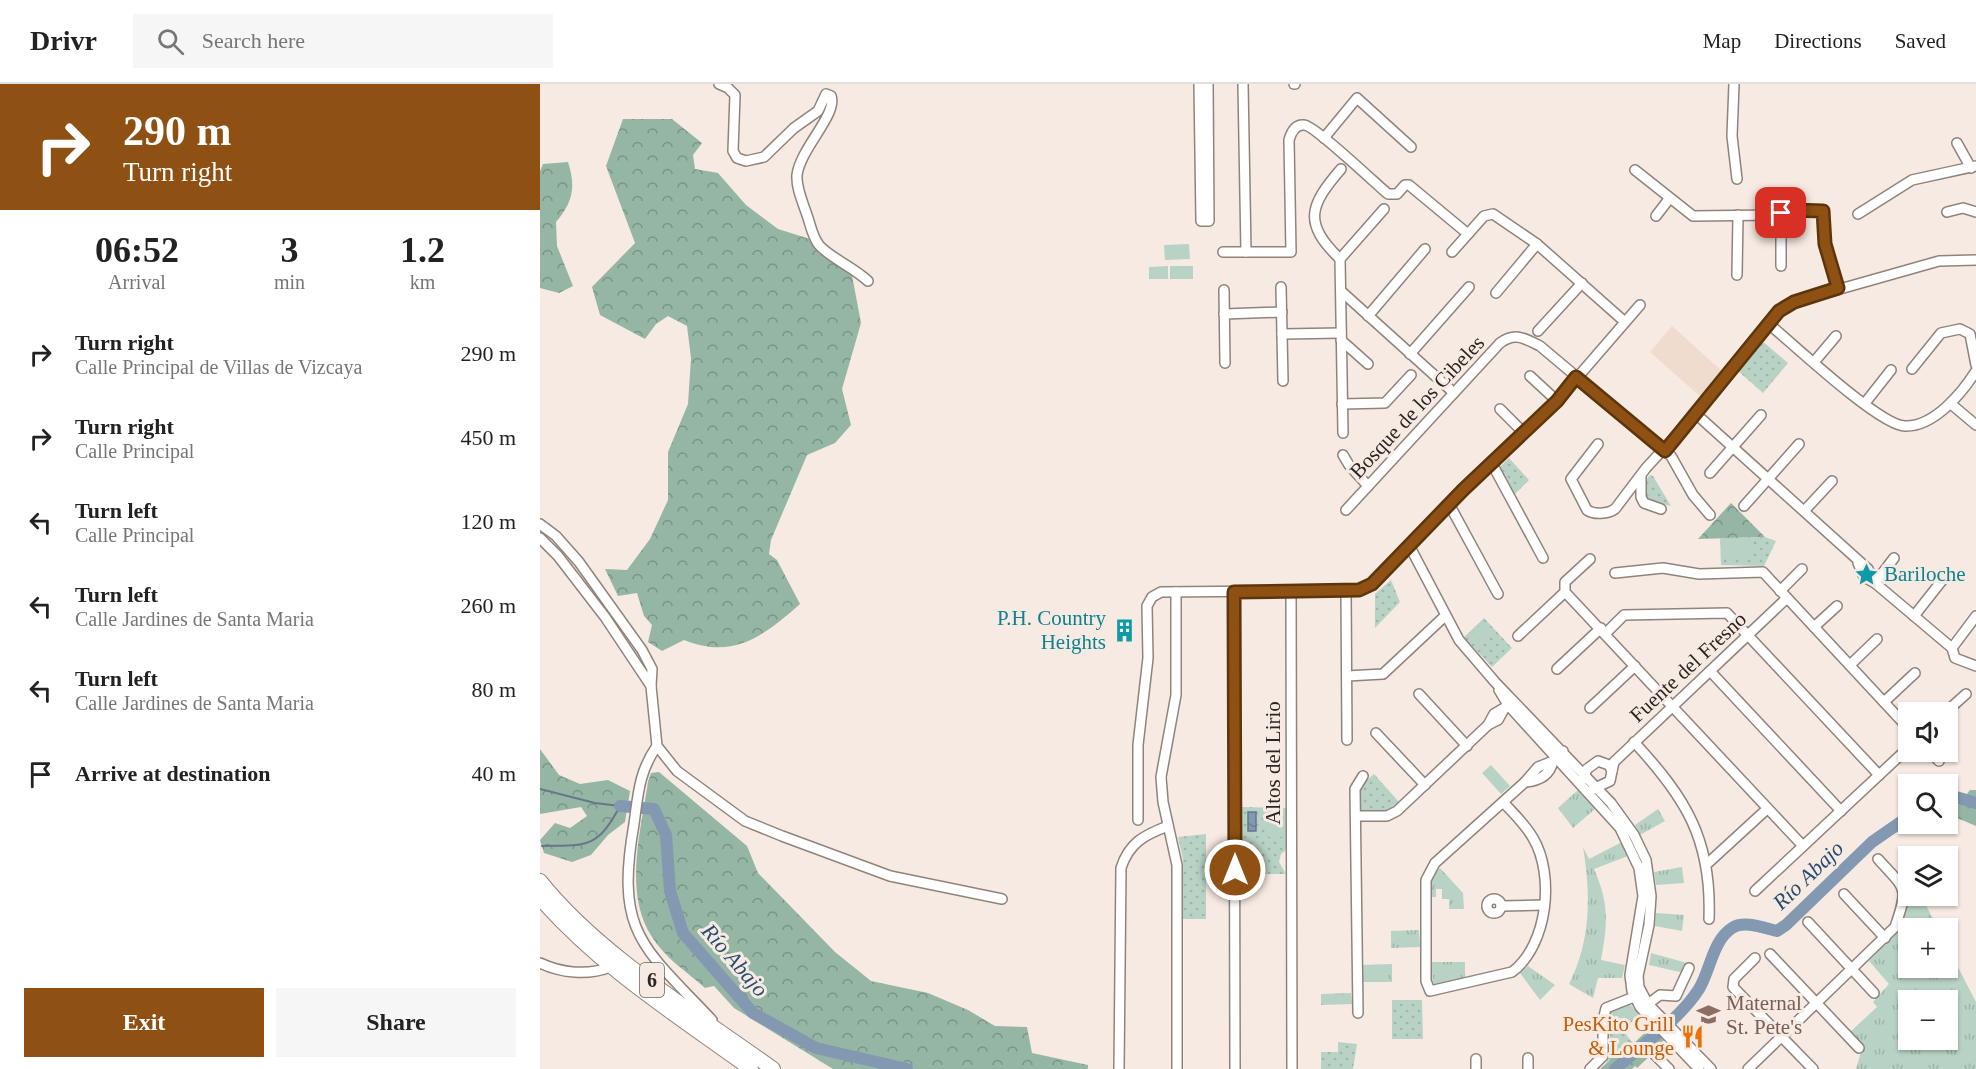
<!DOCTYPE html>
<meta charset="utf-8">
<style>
:root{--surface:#fff;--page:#f6f6f6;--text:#222;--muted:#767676;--line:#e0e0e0;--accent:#8e5113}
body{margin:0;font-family:"Times New Roman",serif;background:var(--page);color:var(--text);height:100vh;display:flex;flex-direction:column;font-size:22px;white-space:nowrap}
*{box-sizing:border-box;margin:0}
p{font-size:20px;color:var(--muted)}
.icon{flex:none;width:33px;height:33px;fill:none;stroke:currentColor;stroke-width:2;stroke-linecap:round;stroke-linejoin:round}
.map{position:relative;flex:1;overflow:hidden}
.sheet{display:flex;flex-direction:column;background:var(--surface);width:540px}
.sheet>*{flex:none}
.banner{background:#8e5113;color:#fff;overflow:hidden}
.tools{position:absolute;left:1358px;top:618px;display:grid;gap:12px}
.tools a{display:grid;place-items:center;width:60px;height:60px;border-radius:0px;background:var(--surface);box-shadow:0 2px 4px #0004;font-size:30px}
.pin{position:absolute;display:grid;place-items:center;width:51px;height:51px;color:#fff;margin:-26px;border-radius:12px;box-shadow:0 3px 9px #0006}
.me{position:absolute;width:66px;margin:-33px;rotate:0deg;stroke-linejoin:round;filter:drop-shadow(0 0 4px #0008)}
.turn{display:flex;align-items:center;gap:21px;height:126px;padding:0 24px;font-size:27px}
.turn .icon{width:78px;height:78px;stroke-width:2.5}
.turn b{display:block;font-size:42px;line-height:51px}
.eta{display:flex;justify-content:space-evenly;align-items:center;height:102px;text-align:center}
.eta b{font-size:36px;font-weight:700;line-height:42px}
.button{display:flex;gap:12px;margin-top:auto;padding:12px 24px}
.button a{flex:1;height:69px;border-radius:0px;background:var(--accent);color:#fff;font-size:24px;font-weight:700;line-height:69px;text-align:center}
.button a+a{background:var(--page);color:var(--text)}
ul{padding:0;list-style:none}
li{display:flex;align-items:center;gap:18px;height:84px;padding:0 24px}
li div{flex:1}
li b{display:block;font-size:22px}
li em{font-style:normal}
header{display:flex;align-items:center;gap:36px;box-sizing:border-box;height:84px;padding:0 30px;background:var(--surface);border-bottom:2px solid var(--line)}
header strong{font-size:28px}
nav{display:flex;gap:33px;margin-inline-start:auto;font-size:21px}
.search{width:420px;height:54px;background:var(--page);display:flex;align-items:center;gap:15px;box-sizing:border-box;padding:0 21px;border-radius:0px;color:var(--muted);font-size:22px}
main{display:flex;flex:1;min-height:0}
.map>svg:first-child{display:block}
.built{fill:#efdccf}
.grass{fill:url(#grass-tufts);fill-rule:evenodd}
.forest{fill:url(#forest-crowns)}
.park{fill:url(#park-dots)}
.pitch{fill:#b8d3c5}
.water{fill:url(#water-ripples);stroke:#697687;stroke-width:1.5}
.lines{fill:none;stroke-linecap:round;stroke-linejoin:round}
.stream{stroke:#697687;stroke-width:2}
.river{stroke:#8399b2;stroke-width:12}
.minor-casing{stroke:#8f847c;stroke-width:12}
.highway-casing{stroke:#8f847c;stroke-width:16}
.minor{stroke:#fff;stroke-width:9}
.highway{stroke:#fff;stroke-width:14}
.route-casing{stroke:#5c350c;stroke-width:15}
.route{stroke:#8e5113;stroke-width:10}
.labels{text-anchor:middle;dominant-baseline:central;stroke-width:6;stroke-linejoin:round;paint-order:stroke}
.shield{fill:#f7eae2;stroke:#68615c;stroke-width:1.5}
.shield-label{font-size:20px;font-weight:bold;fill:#2b2623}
.street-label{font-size:21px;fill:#2b2623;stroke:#f7eae2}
.culture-label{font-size:21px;fill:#0d838f;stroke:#f7eae2;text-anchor:start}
.education-label{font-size:21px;fill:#785e54;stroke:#f7eae2;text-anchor:start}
.food-label{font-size:21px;fill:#c56008;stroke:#f7eae2;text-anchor:end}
.water-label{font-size:22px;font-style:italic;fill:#284d71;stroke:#f7eae2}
</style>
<header>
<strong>Drivr</strong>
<div class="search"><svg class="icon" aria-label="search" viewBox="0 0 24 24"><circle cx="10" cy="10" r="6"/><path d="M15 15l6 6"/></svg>Search here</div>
<nav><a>Map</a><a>Directions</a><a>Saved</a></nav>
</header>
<main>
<section class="sheet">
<div class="banner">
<div class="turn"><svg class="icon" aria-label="right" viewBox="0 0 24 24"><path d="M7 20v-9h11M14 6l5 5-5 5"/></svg><div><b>290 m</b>Turn right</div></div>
</div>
<div class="eta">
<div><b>06:52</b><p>Arrival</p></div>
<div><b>3</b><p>min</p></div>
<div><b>1.2</b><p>km</p></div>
</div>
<ul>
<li><svg class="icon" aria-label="right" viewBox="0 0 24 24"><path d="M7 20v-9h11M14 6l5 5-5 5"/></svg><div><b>Turn right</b><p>Calle Principal de Villas de Vizcaya</p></div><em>290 m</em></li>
<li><svg class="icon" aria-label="right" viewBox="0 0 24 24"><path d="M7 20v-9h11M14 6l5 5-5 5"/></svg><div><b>Turn right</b><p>Calle Principal</p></div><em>450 m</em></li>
<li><svg class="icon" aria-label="left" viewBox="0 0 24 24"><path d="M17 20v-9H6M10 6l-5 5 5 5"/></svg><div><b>Turn left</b><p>Calle Principal</p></div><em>120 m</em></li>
<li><svg class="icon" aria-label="left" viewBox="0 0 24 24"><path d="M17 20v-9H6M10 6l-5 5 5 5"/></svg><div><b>Turn left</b><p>Calle Jardines de Santa Maria</p></div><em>260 m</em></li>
<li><svg class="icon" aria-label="left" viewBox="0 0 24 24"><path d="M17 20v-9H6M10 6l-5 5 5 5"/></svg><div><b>Turn left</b><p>Calle Jardines de Santa Maria</p></div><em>80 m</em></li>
<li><svg class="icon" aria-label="arrive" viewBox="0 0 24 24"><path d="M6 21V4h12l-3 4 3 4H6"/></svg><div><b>Arrive at destination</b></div><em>40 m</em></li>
</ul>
<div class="button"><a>Exit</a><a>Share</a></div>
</section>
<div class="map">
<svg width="1436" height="985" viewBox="0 0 1436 985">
<defs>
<pattern id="grass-tufts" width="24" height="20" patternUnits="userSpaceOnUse" patternTransform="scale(1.5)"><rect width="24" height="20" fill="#b8d3c5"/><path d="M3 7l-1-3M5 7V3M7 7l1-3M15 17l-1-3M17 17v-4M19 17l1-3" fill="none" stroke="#9eb5a9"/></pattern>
<pattern id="forest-crowns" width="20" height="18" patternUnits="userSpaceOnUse" patternTransform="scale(1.5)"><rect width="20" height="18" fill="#95b6a5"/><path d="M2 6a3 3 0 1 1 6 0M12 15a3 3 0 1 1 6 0" fill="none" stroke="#7a9486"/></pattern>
<pattern id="park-dots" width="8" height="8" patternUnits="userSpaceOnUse" patternTransform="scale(1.5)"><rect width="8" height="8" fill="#b8d3c5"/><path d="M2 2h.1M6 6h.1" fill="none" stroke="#9eb5a9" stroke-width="1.8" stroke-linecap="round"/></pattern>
<pattern id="water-ripples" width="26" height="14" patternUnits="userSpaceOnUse" patternTransform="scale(1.5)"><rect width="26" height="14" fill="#8399b2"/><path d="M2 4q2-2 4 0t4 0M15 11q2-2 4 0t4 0" fill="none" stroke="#6b7d90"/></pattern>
</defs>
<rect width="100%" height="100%" fill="#f7eae2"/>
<path class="built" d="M1132,242l51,46 -21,26 -52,-46z"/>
<g class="grass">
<path d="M951,681l19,21 -9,8 -19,-21z"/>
<path d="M1038,706l17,19 -22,19 -15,-20z"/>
<path d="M1118,725l7,12 -25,14 -5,-10z"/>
<path d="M1082,758l6,14 -34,13c15,34 14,54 7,91l24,5 -3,13h-24l-5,20 -24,-14c22,-43 22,-89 14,-137l6,12z"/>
<path d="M1142,783l2,16 -28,2 -2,-13z"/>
<path d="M900,784l23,25 1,16h-15v-10h-7v-10h-6v8h-5l1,-22z"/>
<path d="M1368,784v28h13l17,32h-30v40h39v-22l29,56v67h-120l7,-24 -13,-13 27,-25 -4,-5 16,-18 -20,-23c17,-18 54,-58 32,-83zM1368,916h39v40h-39z"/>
<path d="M1116,829l28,2 -2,16 -27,-5z"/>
<path d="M879,846l1,17 -29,1v-17z"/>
<path d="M1111,869l36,10 -3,10 -35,-8z"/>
<path d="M891,878h34v16l-28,7 -4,-2z"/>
<path d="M852,880v18h-29v-17z"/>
<path d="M988,882l27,19 -15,15 -20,-27z"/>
<path d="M811,909l1,11 -31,1v-11z"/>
<path d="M1090,920l9,11 -17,16 -13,-20z"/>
</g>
<g class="forest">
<path d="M83,35h49l30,24 -9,12 2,14 23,4 28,32 32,24 32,10 12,14 29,17 10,53 -19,66 9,36 -16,18 -28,12 -36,85 -2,14 8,6 23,44c-36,32 -67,56 -116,36l-22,11 -14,-9 4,-17 -8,-9 -7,-23 -19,3 -13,-27 22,1 23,-31 18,-39v-48l20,-48 3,-46 -4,-32 -19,-10 -12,8 -11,15 -45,-24 -8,-28 43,-44 -29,-77z"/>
<path d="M28,78c8,25 5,40 -12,60l1,24 16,40 -14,7 -19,-5v-117l3,-7z"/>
<path d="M1191,419l34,34 -67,2z"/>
<path d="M0,665l19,26 21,9 28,-4 22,11 -5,31 -17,13 -17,20 -19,7 -28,-9 -4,-13 15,-17 15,5 17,-12 -6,-9 -41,7z"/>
<path d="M119,688l88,74 11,27 77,79 36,29 57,12 40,17 27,16 32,1 5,26 56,12v4h-255l-99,-61 -20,-22 -9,2c-18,-16 -40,-30 -53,-51 -29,-44 -11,-107 -4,-155l3,-9z"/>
<path d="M1430,706h6v36l-26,-11z"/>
<path d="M1111,943l14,15 -28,26 -2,-2 -3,3h-32l31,-28 3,2z"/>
</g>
<g class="park">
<path d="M1221,256l27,23 -25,30 -26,-23z"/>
<path d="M969,374l20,22 -16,16 -14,-28z"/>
<path d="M1110,391l3,1 18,30 -24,-6 -1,-20z"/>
<path d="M1225,453l11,4 -12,25 -43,-1 -1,-27z"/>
<path d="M851,496l9,22 -25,26v-34z"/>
<path d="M944,534l28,30 -20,19 -28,-30z"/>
<path d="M834,690l25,28 -12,8h-26l-2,-2v-21z"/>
<path d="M701,723l45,1v42l-5,4 -2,8 7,12h-45l6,-14 -6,-8z"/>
<path d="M666,750v85h-23v-60l-5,-22z"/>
<path d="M852,916h30l1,39h-31z"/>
<path d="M1069,927l22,30 -25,23 4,-14z"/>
<path d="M798,958l19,2 -4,25h-32v-17h17z"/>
</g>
<g class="pitch">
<path d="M649,160l1,15 -25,1 -1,-15z"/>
<path d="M628,182v13h-19v-12z"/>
<rect x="630" y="182" width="23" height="13"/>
<path d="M1183,457h29v17l-29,1z"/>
<path d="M944,537l10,10 -17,16 -9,-10z"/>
<path d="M727,725h14l1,28h-14z"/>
</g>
<rect class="water" x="708" y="728" width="8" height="19"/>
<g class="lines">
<path class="stream" d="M0,705l55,14 25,3c-23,43 -32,39 -78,40"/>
<g class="river">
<path d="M1407,714l9,-1 20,6"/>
<path d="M80,722l34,3 12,26 4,56 13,42 70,80 63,35 91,21"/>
<path d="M1075,985c28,-25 64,-49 84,-80 11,-18 14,-49 33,-61 12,-8 32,0 45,3l9,-6 86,-83 36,-25"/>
</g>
<defs>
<g id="minor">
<path d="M179,0l9,4 7,7 -2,56 4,7 9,3 18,-4 30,-29 24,-17 8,-17 5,2c7,18 -31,53 -34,79 -1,13 6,28 10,40 4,11 5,21 12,30 9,11 35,23 49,36"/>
<path d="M659,0l2,137h8l-1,-137"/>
<path d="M703,0l3,168"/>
<path d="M754,0h1"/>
<path d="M1194,0l-2,52 5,43"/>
<path d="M784,54l33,-40 54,49"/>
<path d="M1417,59l14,25"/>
<path d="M1095,86l58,46 83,-1 16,-5 31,1 2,33 13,44"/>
<path d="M1407,128l16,-4 13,4"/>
<path d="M1241,129v53"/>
<path d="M1318,130l54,-34 64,-14"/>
<path d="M1116,132l13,-17"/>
<path d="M683,168h68l-2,-112c2,-7 6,-16 15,-15 10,0 72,59 84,69h9l8,-9h4l59,49"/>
<path d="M912,168l32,-36 9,-2 44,30 88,78"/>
<path d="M800,175c-37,-36 -31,-53 1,-90"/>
<path d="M1197,191l1,-60"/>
<path d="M741,203l2,94"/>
<path d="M684,206l1,73"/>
<path d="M801,207l113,102"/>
<path d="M956,209l41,-49"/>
<path d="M684,230l58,-2"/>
<path d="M828,232l57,-67"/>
<path d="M1229,240c23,19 111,102 136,102 29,1 57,-33 71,-55"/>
<path d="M998,247l44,-48"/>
<path d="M742,250l59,-1"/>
<path d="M801,256l27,24"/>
<path d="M870,270l59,-67"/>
<path d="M1274,278l22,-26"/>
<path d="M1372,285l29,-36 19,-4 10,5 6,31"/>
<path d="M990,292l27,25"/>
<path d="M1325,319l26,-33"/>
<path d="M802,320l43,-1 26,-28"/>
<path d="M1411,320l25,21"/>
<path d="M960,325l24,24"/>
<path d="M1156,330l172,155 7,14"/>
<path d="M803,349l-3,-174 44,-50"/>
<path d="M1058,360l-27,35 16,31c7,5 21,4 28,-1l31,-41 50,-54 84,-103 14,-9 145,-41 37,-1"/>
<path d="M803,371l6,10 19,21"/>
<path d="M951,378l52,96"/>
<path d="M1170,389l51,-58"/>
<path d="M1101,392v21l3,6 17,6"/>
<path d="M909,420l49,90"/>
<path d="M1204,422l55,-62"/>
<path d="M806,426l154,-167c15,-11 24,-5 40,3l131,110 22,39 17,20"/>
<path d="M1265,426l27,-29"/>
<path d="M0,440l16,12 23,26 63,88 10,19 -1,17 6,60 20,25 68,50 37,15 108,40 112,23"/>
<path d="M0,454l18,18 47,61 46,69"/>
<path d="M870,463l49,93 36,42 116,121 23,32 12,25 5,36 -2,29 -11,51 1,11 9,17 63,65"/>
<path d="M1050,475l-25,23v10l238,254"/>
<path d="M1318,479l6,14 11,6 77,65 3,10 21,8"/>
<path d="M1075,489l48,-5 36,6 64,-2 145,156"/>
<path d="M1335,499l19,-25"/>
<path d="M751,507l1,478"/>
<path d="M806,507l1,149"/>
<path d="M1240,507l22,-22"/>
<path d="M636,508v103l-15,82 2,25 14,63v204"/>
<path d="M694,508l1,477"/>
<path d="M1374,532l30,-38"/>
<path d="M1274,543l23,-21"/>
<path d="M1066,549l18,-18 103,-2 152,162"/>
<path d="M978,552l47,-44"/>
<path d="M1412,564l24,-32"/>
<path d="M1310,581l27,-26"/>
<path d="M1017,585l44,-41"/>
<path d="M1170,587l131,140"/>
<path d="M807,592l36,-2 62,-58"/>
<path d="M959,606l9,15 112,123 19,40 4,28 -13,79 2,16 8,16 59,62"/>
<path d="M879,610l48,52"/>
<path d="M1344,618l31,-29"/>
<path d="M1050,624l45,-42"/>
<path d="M1406,628l20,-18"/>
<path d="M948,641l6,-11 12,-7"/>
<path d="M836,649l49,52"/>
<path d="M1094,658c52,56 78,98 75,177"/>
<path d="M117,662c-18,25 -19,49 -23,78 -19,109 8,122 78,196"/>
<path d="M1390,668l9,9"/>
<path d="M1072,687l2,-9 173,-164"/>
<path d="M1043,695l4,-10 11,-8 11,4 3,6 -2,10 -17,8"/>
<path d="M985,698c14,-1 25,-7 28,-21"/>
<path d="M963,718c10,11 22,22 30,36 22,37 15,107 -21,134l-82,19 -4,-10v-101l9,-17 90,-81 13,-15 15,-6 10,-10"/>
<path d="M816,732h31l10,-5 91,-86 10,-5 6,-11"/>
<path d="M598,736v-75l10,-87 -1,-52 5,-9 9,-5 198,-2 13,-6 77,-80 108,-103 83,-96"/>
<path d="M1167,780l60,-55"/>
<path d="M1215,807l153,-143"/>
<path d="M1304,810l41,44"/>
<circle cx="954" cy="822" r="7"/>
<path d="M961,822l43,-1"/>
<path d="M1268,838l66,71"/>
<path d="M1230,870l89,94"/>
<path d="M1215,874l-21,21 -1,8 80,82"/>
<path d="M0,879c21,10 48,13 70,4"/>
<path d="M1108,920l12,-9 16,1 13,-28"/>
<path d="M818,929l-3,-224 8,-13"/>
<path d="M1115,971l14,14"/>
<path d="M988,974v11"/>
<path d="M936,975v10"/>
<path d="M579,985l2,-201c8,-25 23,-33 47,-42"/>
<path d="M1050,985l13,-13v-35l3,-13 33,-13"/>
<path d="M1208,985l147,-142c14,-41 11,-37 -17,-68"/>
</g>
<g id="highway">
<path d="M0,797c58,73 157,133 233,188"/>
<path d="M0,814c60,69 138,118 211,171"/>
</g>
</defs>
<use href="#minor" class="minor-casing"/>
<use href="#highway" class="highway-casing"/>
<use href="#minor" class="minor"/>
<use href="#highway" class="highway"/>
</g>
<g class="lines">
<defs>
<path id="route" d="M695,786l-1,-278 125,-2 13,-6 91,-94 94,-89 19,-24 89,74 114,-140 15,-9 44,-14 -13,-44 -2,-33 -31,-1 -11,3"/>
</defs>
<use href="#route" class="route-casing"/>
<use href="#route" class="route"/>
</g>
<defs>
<symbol id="sight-bare" viewBox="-9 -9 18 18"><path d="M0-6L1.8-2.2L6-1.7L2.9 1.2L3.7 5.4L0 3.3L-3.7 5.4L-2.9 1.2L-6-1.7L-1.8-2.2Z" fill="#0f9aa8" stroke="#f7eae2" stroke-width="2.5" paint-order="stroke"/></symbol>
<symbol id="building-bare" viewBox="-9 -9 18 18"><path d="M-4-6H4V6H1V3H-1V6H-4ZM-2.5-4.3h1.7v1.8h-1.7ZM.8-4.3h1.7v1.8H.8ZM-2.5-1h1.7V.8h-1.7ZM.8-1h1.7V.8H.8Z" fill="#0f9aa8" stroke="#f7eae2" stroke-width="2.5" paint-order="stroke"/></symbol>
<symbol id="school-bare" viewBox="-9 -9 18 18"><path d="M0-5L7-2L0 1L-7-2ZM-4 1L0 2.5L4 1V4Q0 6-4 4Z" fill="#8d6e63" stroke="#f7eae2" stroke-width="2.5" paint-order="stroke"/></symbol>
<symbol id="restaurant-bare" viewBox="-9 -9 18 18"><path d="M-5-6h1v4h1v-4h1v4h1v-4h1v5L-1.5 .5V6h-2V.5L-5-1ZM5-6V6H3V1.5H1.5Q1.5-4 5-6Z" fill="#e8710a" stroke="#f7eae2" stroke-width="2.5" paint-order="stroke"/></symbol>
</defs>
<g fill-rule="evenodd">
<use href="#sight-bare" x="1310" y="474" width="33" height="33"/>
<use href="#building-bare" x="568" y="530" width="33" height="33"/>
<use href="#school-bare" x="1152" y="914" width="33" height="33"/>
<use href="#restaurant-bare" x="1136" y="936" width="33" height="33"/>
</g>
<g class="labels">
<rect class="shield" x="100" y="879" width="24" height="34" rx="4.5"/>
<g class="shield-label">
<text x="112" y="896">6</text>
</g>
<g class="street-label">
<text transform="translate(877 323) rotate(-47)">Bosque de los Cibeles</text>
<text transform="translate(1148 583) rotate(-43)">Fuente del Fresno</text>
<text transform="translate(733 679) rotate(-90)">Altos del Lirio</text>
</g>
<g class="culture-label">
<text x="1344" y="490">Bariloche</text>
<text x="566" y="534" text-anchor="end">P.H. Country<tspan x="566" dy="24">Heights</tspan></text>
</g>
<g class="education-label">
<text x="1186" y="919">Maternal<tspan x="1186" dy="24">St. Pete's</tspan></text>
</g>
<g class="food-label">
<text x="1134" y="940">PesKito Grill<tspan x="1134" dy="24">&amp; Lounge</tspan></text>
</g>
<g class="water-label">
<text transform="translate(1268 791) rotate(-44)">Río Abajo</text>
<text transform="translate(195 876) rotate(49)">Río Abajo</text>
</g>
</g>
</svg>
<div class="tools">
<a><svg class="icon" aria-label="sound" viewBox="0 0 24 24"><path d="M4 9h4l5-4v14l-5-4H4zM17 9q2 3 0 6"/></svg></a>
<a><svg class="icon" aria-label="search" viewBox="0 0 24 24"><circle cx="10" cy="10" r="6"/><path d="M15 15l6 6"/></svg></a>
<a><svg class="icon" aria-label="layers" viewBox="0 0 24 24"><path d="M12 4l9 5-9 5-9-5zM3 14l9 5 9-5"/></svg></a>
<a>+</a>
<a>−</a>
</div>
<div class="pin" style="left:1241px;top:129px;background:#d93025"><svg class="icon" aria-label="arrive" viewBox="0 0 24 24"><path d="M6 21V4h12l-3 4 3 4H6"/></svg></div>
<svg class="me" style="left:695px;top:786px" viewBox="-20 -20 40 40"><circle r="17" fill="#8e5113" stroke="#fff" stroke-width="3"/><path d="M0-11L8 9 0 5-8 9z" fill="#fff"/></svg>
</div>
</main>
